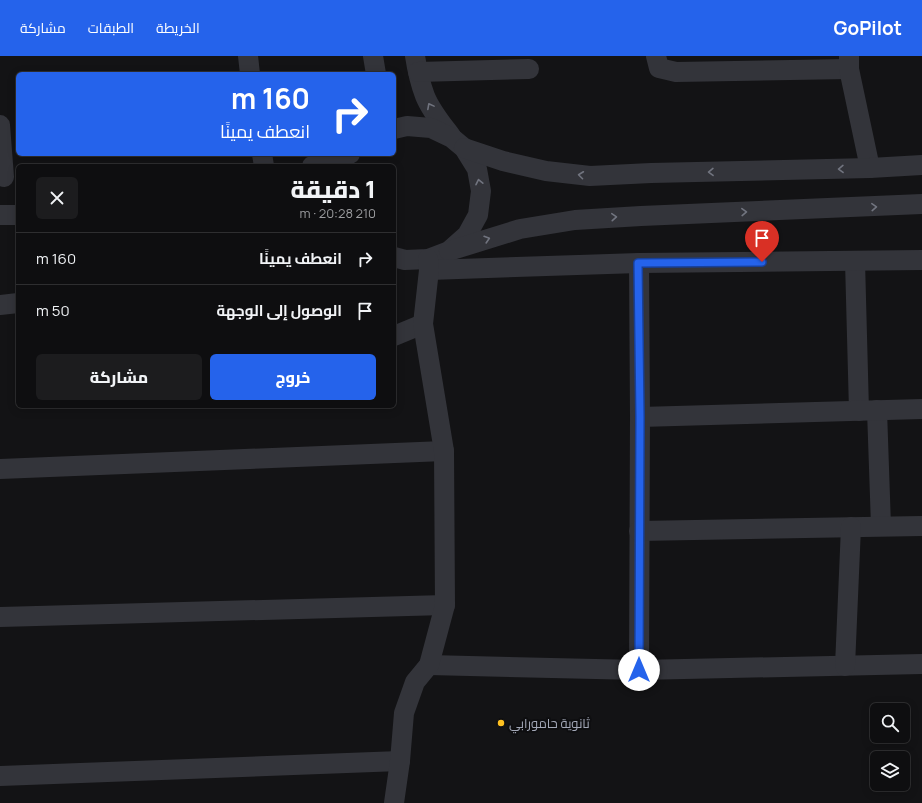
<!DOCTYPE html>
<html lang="ar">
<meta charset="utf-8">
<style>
:root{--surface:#0e0e10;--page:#1c1c1e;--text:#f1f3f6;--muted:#9b9c9f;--line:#2e2e30;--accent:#2563eb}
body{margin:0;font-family:Manrope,Cairo,sans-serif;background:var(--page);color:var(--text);direction:rtl;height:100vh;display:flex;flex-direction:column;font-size:15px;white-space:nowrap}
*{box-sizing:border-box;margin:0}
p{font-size:13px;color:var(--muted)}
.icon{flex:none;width:22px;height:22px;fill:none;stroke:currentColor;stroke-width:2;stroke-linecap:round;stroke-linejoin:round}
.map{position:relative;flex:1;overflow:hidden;direction:ltr}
.sheet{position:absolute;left:16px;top:108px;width:380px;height:244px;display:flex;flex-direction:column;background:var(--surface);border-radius:6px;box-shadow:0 2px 10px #0003,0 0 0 1px var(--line);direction:rtl}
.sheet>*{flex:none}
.banner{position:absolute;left:16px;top:16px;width:380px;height:84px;border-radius:6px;box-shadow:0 2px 10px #0003,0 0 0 1px var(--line);direction:rtl;background:#2563eb;color:#fff;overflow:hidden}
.controls{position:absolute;left:870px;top:647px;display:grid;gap:8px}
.controls a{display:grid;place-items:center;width:40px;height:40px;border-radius:6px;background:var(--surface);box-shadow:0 2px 10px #0003,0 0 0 1px var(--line);font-size:20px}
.pin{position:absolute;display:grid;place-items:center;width:34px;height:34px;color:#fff;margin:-41px -17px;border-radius:50% 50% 50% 0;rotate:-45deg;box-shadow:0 0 4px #0007}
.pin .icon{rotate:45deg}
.me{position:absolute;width:44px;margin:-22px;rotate:0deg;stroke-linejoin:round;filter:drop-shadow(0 0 3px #0008)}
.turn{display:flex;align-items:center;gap:14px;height:84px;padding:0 20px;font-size:18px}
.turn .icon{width:52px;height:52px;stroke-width:2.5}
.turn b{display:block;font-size:28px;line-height:34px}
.round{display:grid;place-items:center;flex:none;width:42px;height:42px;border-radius:6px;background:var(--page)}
.summary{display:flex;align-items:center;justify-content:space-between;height:68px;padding:0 20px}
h1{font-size:24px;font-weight:800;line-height:30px}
.primary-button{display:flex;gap:8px;margin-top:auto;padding:8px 20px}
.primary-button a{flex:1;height:46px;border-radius:6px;background:var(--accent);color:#fff;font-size:16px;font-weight:800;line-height:46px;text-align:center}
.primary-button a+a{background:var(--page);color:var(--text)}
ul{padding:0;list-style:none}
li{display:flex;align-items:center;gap:12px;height:52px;padding:0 20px;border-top:1px solid var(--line)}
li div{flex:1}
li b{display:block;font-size:15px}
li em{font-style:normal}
header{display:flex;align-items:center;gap:24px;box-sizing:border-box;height:56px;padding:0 20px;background:var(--accent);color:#fff}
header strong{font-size:19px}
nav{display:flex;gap:22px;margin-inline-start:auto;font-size:14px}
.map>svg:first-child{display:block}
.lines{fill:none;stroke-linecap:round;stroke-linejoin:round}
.minor{stroke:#33343a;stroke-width:20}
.oneway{stroke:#71747f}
.route-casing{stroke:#184099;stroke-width:10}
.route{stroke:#2563eb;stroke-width:7}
.poi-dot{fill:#ffc121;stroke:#0e0e10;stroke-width:1.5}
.labels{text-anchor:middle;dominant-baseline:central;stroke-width:4;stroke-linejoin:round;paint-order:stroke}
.poi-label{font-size:13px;fill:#a3a8b7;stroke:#0e0e10;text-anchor:start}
</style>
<header>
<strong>GoPilot</strong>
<nav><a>الخريطة</a><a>الطبقات</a><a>مشاركة</a></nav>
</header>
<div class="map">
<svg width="922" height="747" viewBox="0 0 922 747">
<rect width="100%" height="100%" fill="#131315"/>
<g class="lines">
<g class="minor">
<path d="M248,0l2,18"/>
<path d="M373,0l3,18"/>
<path d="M415,0c2,13 5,27 10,40 6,15 17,28 26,40"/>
<path d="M656,0l3,12 17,4 173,-3"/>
<path d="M849,0v13l21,99"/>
<path d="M418,16l111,-3"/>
<path d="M0,69l4,52"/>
<path d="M394,73l13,-3 24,2 21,10 12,10 13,21 4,22 -3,24 -11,20 -18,16 -21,8 -23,1 -11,-3"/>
<path d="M464,92l39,13 43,10 44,5 61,-3 219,-5 52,-3"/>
<path d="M262,98l2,12"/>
<path d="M312,110l22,-6 16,-6"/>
<path d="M0,159h18"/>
<path d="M449,195l71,-22 55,-9 66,-4 281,-12"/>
<path d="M855,205l4,150"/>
<path d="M639,207l1,154 -1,253"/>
<path d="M429,214l210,-7 283,-3"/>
<path d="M0,249l18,-2"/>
<path d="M394,280l29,-12"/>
<path d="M877,354l4,116"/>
<path d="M640,361l282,-8"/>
<path d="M0,413l444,-18"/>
<path d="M639,475l283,-5"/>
<path d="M0,561l445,-12"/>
<path d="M429,609l210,5 283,-6"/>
<path d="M845,610l6,-139"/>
<path d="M0,720l400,-15"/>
<path d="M394,747l6,-42 4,-48 11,-31 14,-17 16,-60 -1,-154 -21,-127 6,-54 -1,-11"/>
</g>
</g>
<defs><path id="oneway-chevron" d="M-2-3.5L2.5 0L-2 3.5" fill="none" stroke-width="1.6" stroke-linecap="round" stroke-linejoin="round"/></defs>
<g class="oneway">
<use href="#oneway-chevron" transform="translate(430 50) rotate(-118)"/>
<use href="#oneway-chevron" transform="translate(841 113) rotate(179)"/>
<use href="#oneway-chevron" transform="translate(711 116) rotate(179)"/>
<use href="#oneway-chevron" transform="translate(581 119) rotate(-173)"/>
<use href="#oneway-chevron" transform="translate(479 126) rotate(-102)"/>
<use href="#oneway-chevron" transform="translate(874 151) rotate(-3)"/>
<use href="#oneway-chevron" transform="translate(744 156) rotate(-2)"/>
<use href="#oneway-chevron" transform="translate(614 161) rotate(-4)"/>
<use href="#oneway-chevron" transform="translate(487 183) rotate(-17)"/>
</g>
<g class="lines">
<defs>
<path id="route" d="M639,614l1,-253 -2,-154 124,-1"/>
</defs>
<use href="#route" class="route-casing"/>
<use href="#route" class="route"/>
</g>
<circle class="poi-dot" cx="501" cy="667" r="4"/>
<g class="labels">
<g class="poi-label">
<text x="509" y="667">ثانوية حامورابي</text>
</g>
</g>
</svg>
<div class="controls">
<a><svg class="icon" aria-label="search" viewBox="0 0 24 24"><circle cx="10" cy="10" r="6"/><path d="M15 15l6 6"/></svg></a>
<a><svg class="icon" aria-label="layers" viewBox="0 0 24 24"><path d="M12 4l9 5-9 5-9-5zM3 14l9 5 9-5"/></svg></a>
</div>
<div class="pin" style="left:762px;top:206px;background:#d93025"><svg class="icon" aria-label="arrive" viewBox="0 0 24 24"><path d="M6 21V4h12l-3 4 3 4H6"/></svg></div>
<svg class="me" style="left:639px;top:614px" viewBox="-20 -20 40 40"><circle r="19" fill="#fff"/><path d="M0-13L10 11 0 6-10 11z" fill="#2563eb"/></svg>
<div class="banner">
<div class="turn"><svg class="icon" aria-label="right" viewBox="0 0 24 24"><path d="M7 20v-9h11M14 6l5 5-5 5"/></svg><div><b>160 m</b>انعطف يمينًا</div></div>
</div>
<section class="sheet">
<div class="summary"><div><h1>1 دقيقة</h1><p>210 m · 20:28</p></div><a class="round"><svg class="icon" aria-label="close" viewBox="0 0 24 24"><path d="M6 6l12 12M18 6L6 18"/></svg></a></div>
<ul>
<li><svg class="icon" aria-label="right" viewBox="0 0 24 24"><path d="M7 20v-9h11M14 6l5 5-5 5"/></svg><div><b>انعطف يمينًا</b></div><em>160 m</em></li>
<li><svg class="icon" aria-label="arrive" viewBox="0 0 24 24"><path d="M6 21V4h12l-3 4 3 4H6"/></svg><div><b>الوصول إلى الوجهة</b></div><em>50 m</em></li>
</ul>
<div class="primary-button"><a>خروج</a><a>مشاركة</a></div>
</section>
</div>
